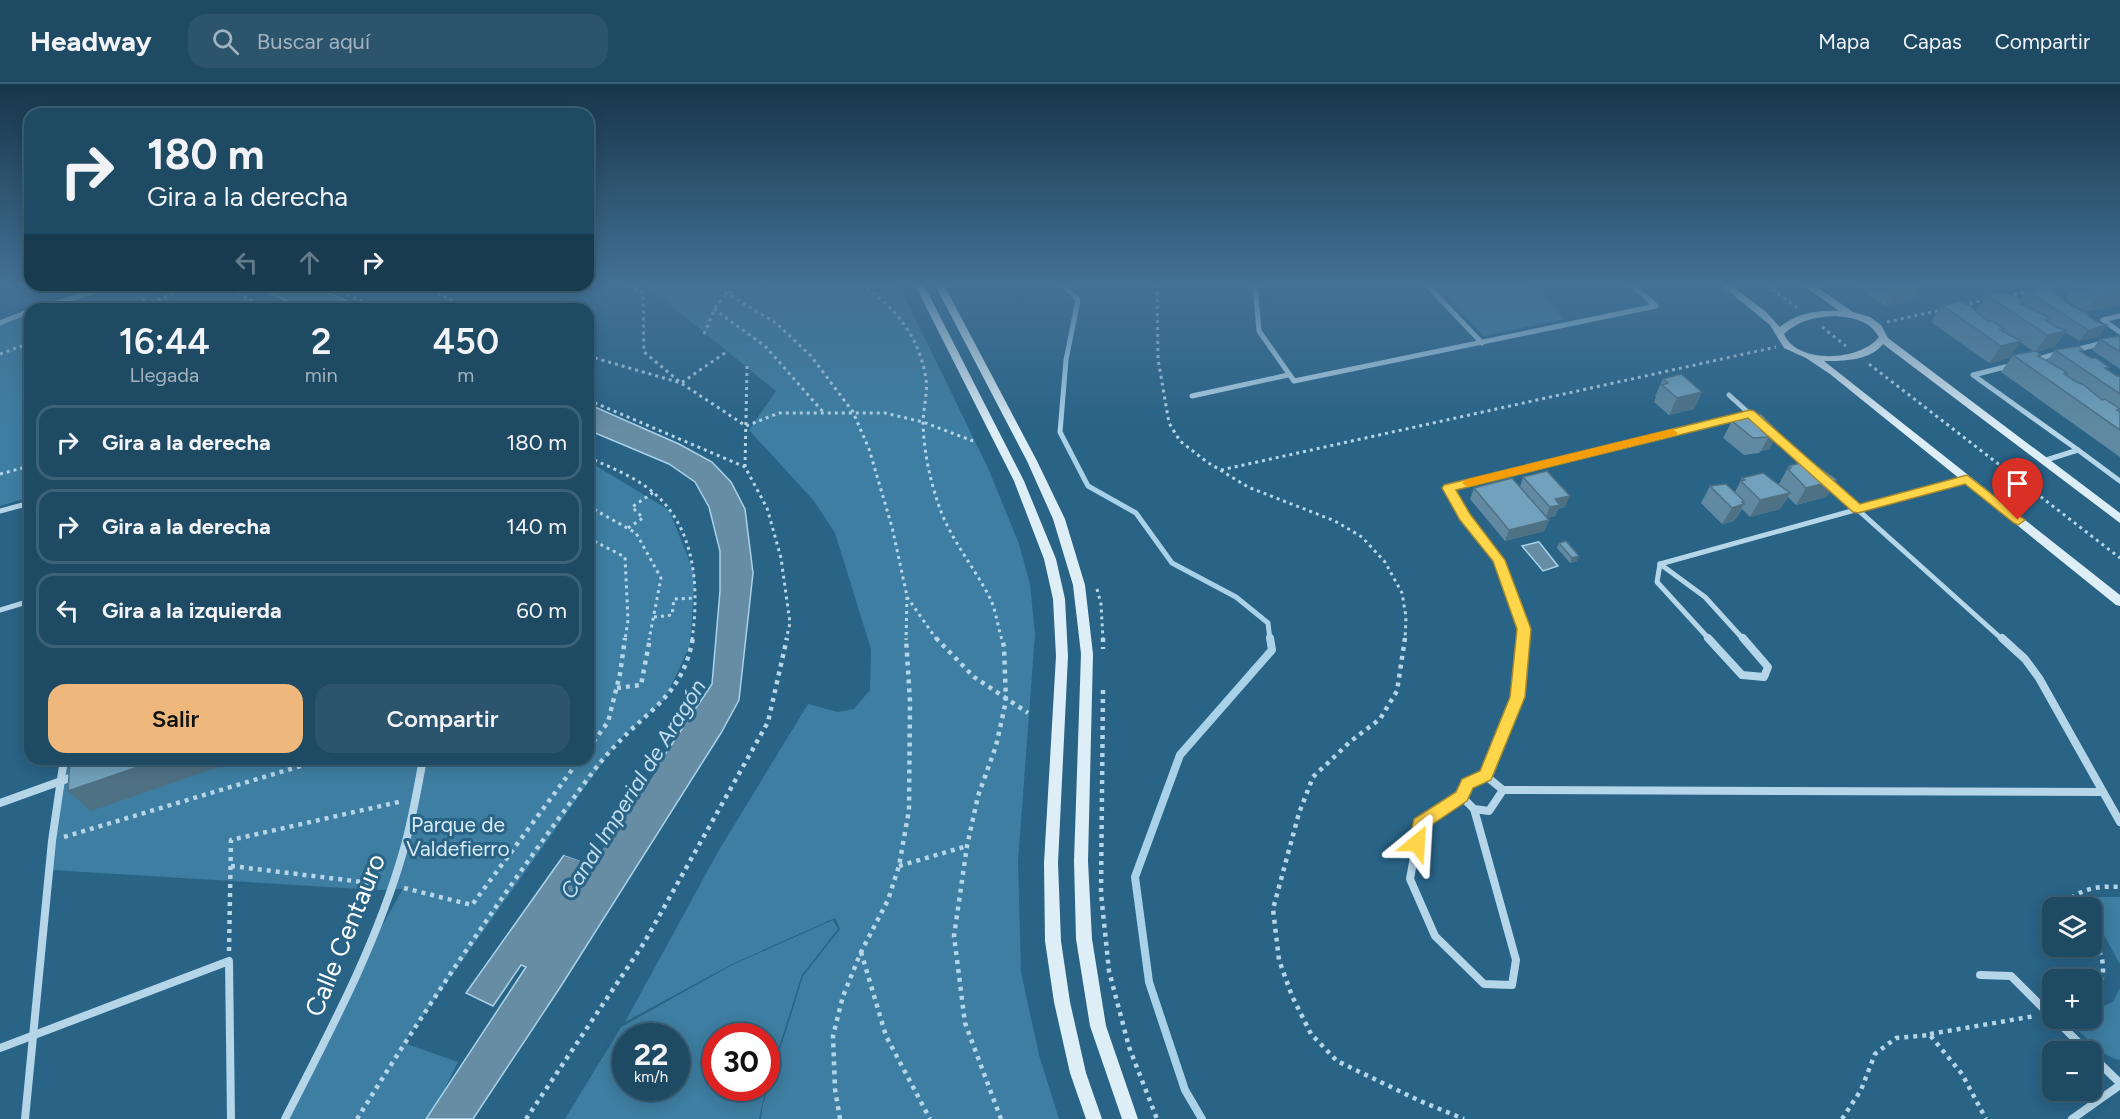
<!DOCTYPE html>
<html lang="es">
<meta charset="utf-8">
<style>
:root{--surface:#1f4a64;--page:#2c546d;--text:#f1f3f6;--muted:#a1b3bf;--line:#3c6278;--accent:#eeb87c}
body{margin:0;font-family:Figtree,sans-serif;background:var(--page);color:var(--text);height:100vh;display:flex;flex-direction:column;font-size:22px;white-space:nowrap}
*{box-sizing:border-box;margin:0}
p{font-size:20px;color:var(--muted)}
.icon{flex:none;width:33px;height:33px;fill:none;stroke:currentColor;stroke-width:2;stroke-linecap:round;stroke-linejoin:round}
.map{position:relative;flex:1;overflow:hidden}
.side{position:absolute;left:24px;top:219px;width:570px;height:462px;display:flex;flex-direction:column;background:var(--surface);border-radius:18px;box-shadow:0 3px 15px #0003,0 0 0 2px var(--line)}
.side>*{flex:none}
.guide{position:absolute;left:24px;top:24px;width:570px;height:183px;border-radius:18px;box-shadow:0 3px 15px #0003,0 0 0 2px var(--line);background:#1f4a64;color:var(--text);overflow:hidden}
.fabs{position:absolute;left:2042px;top:813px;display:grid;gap:12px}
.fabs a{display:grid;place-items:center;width:60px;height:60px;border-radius:12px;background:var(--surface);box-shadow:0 3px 15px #0003,0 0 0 2px var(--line);font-size:30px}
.speed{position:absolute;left:612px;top:939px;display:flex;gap:12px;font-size:30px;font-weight:700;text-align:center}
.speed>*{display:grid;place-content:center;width:78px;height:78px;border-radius:50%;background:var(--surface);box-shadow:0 3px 15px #0003,0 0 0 2px var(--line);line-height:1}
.speed small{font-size:15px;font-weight:400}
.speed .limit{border:9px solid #d22;background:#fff;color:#111}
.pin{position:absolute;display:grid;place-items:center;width:51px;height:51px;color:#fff;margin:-62px -26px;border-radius:50% 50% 50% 0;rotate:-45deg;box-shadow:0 0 6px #0007}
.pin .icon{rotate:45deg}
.me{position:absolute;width:66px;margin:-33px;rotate:27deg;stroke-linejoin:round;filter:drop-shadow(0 0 4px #0008)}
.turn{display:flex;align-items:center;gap:21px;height:126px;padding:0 24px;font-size:27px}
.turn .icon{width:78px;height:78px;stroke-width:2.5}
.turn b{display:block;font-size:42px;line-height:51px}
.lanes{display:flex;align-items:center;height:57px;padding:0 24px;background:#0003;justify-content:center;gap:30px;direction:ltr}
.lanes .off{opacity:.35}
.eta{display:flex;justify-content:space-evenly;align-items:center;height:102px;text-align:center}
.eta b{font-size:36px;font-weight:600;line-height:42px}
.action{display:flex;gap:12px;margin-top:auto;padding:12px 24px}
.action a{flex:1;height:69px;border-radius:18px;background:var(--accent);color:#111;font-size:24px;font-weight:600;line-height:69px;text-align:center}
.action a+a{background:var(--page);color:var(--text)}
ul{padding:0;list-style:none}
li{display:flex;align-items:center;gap:18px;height:75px;margin:0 12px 9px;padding:0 12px;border:3px solid var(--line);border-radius:18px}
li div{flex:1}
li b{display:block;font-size:22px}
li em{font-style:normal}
header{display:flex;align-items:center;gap:36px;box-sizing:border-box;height:84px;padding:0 30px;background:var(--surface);border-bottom:2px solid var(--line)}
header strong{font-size:28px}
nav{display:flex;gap:33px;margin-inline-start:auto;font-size:21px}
.search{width:420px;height:54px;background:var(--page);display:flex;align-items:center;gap:15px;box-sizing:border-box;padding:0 21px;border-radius:18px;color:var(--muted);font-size:22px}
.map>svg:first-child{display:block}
.green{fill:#3e7ea2;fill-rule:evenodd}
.water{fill:#678da5;stroke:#a9d2e8;stroke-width:1.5}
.pier{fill:#296386}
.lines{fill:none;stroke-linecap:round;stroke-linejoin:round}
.stream-far1{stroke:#a9d2e8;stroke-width:5}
.stream{stroke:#a9d2e8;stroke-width:8}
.path-far1{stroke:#b5d5e8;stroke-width:3;stroke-dasharray:3 4;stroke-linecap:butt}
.path{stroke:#b5d5e8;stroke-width:4.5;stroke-dasharray:4 5;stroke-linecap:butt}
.street-far1{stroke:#b5d5e8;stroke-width:5}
.street{stroke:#b5d5e8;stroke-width:8}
.secondary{fill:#deeef7;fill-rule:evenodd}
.wall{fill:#618aa2}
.shaded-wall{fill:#4f7184}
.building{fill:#71a1bc;stroke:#4f7184;stroke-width:1.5}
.route{fill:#ffd54a;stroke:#a68a30;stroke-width:1.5}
.slow{fill:#f59e0b}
.labels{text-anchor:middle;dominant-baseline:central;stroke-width:6;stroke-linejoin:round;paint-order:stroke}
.park-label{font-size:21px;fill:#d8ebf6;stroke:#296386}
.water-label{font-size:22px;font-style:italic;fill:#c0deef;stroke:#296386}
.near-street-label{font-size:26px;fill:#fff;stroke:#296386}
</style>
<header>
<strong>Headway</strong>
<div class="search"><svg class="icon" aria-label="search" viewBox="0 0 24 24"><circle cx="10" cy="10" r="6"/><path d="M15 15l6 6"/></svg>Buscar aquí</div>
<nav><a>Mapa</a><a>Capas</a><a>Compartir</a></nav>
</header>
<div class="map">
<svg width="2120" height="1035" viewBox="0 0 2120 1035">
<rect width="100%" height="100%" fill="#296386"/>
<g class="green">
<path d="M129,201h14l9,14 46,-14h28l42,24h-220z"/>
<path d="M642,201h257l89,183 31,76 11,40 5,50 -17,228 3,110 18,83 20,64h-298l2,-15 40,-128 37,-47 -5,-11 -103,46 -107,58 94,-172 89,-146 30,8 16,-3 16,-19 1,-41 -36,-116 -21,-32 -65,-71 27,-39 -119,-97z"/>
<path d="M1435,201h94l36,34 -81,17z"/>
<path d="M30,231v182l-30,9v-180z"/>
<path d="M588,377l81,49 26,65 -5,70 -25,54 -48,43 -213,301 54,19 -20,41 -12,16h-141l82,-167 36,-63 -26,1 -326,-20 10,-111h527z"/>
<path d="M2082,813h38v67l-29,-52v-4l-2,-1z"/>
<path d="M833,836l5,9 -36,46 -35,110 -1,-49h-50v52h50l-7,31h-194l56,-92 111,-62zM676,952v52h-50v-52z"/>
<path d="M2120,904v72c-20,-4 -38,-27 -53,-41l24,-1v-7l22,-9z"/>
</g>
<g class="water">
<path d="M252,201h57l57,24h-62z"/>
<path d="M588,320l91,40 33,18 19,20 14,27 8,64 -14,127 -18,33 -160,253 -88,133h-47l100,-152 -5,-2 -28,41 -27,-13 98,-138 28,9 120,-180 8,-93v-40l-11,-44 -14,-25 -26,-18 -81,-34z"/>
<path d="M1538,458h1l19,24 -15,5 -21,-25z"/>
</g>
<path class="pier" d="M655,683l3,2 -66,96 -31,-11 4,-2 26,9z"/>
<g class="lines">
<path class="stream-far1" d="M1064,201l14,15 -12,60 -6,72 28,54 48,27 36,50 64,34 32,26 2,17"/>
<path class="stream" d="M1202,1035l-17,-29 -36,-108 -14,-105 45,-122 92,-105 -2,-12"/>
<g class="path-far1">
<path d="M138,201l9,24"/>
<path d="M226,201l40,24"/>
<path d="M328,201l49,24"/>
<path d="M418,201l55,24"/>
<path d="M628,201l15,7 1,60 37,31 44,-30"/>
<path d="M713,201l63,38 35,33 42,56 16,37 23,78 15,69 -1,44"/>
<path d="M861,201c34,21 59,53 65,94 2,14 -3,30 -3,45 1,26 6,52 14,76 11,37 37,66 54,100 5,12 7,27 11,40"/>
<path d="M1157,201l1,74 11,64 11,18 27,21 41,25 87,34 27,16 23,25 17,31 4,24 -1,23"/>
<path d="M1767,201l30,23"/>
<path d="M2040,205l16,-4"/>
<path d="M2007,212l22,-5"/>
<path d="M1963,221l22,-5"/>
<path d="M131,225l69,-24"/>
<path d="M714,225l52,38 58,66"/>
<path d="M1887,238l54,-12"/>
<path d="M1822,243l24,19"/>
<path d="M704,250l12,-28 21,-21"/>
<path d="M0,270l30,-11"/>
<path d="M588,272l93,27 65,43 33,-13h106l38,9 50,19"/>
<path d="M1869,280l251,194"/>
<path d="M588,316l157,67 22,41 14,50 9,65 -4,17"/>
<path d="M588,373c19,9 40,17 57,29 50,35 55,98 47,154"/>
<path d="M745,383l2,-101"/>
<path d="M1221,386l555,-123"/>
<path d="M0,390l30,-8"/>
<path d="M588,422l48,27 25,45 -12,62"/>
<path d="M628,444l15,-10 -11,-11 22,-15"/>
<path d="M588,454l37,19 3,63 -3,20"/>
<path d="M1097,505l4,15 2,36"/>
<path d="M907,513l30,43"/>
<path d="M654,533l18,-2 2,-16 21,-1"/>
</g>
<g class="path">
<path d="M936,554l38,39 54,36"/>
<path d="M1103,554v11"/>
<path d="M1405,554l-8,53 -17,28 -29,22 -38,36 -14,36 -26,96 6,51 13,36 19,38 26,27 83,40 44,18"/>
<path d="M617,604l24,-3 9,-47"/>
<path d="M1103,606l-2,203 8,78 20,76 28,72"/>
<path d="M588,665l20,-27 12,-48 5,-36"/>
<path d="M64,753l260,-78"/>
<path d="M231,782l148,18"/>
<path d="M899,782l68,-20"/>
<path d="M404,804l68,17 108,-146"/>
<path d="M2078,824l-4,-12c15,-9 29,-10 46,-9"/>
<path d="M2091,851c15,26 16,37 3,64l-3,1"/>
<path d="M229,867l2,-111 172,-39"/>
<path d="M861,868l25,84 44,83"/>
<path d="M1930,950l105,-18"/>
<path d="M357,1035c67,-108 138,-214 213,-316 14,-19 28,-40 45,-57 36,-39 67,-50 78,-108"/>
<path d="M526,1035l118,-176 124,-221 19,-84"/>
<path d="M840,1035l-5,-30 -2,-53 10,-40 18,-44 27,-52 11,-34 10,-56 1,-108 -4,-64"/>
<path d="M1001,1035l-36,-96 -11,-87 13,-90 11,-50 18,-50 10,-45 -2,-54 -2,-9"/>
<path d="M1842,1035l19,-29 14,-36 21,-16 34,-3 32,39 24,45"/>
</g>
<g class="street-far1">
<path d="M1255,201l4,46 35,50 362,-75 -24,-21"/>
<path d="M1427,201l55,58"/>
<path d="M37,225l79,-24"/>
<path d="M2120,232l-17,4 17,12"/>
<path d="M0,239l30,-12"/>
<path d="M2075,266l28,-7"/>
<path d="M2034,276l22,-6"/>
<path d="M2013,281l-40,10 105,75 -35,11"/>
<path d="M1729,311l22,20"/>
<path d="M1192,312l96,-21"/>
<path d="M1770,347l40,35"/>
<path d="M2078,366l42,31"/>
<path d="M1828,399l175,157"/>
<path d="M0,427l30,-8"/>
<path d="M1660,480l45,33 39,43"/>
<path d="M1660,480l-3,18 53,58"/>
<path d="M1660,480l307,-85"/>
<path d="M0,526l30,-9"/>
<path d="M1523,556l1,-11 -25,-70 -34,-42 -17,-29 302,-74"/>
</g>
<g class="street">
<path d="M1708,554l34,37 22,2 4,-10 -25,-29"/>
<path d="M2002,554l23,21 14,19 81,144"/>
<path d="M1486,692l17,14 -14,21 -15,-2 -13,-13 6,-12z"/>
<path d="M1486,692l32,-79 5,-59"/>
<path d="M1503,706l597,2"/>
<path d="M1461,712l-41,28 -10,55 25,57 49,48 28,1 4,-25 -42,-151"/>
<path d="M0,719l75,-27"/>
<path d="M1980,891l31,1 41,41"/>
<path d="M2054,934l34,34"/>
<path d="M0,964l229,-87 2,158"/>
<path d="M2091,971l29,28"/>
<path d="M25,1035l27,-278 12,-82"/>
<path d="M285,1035c44,-86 91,-173 118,-267 9,-30 14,-61 20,-93"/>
<path d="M2072,1035l48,-34"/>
</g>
<g class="secondary">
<path d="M915,201h9l100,196 32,78 9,40 3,57 -10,207 3,78 9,61 16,71 16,46h-16l-16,-46 -16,-71 -9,-61 -1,-78 12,-207 -3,-57 -9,-40 -30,-78z"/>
<path d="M935,201h9l93,176 28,58 20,66 8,69 -5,207 4,78 14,87 32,93h-16l-32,-93 -14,-87 -2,-78 7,-207 -8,-69 -20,-66 -26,-58z"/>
<path d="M1721,201h10l34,26 15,16c16,-14 39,-17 59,-16l-36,-26h11l39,27 17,5 11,8 7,13 232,175v10l-237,-179c-13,17 -40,17 -59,17l296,234v11l-4,-1 -286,-231 -24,-16 -22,-10 -14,-23zM1836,232c18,2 33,4 43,21 -18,24 -82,28 -95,-3 15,-14 31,-17 52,-18z"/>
</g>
</g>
<g class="wall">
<path d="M1856,201h66l-11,17 -26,4z"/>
<path d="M2077,201h43v20l-34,7 -20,-13z"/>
<path d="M2027,207l45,15 17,8 -1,2 11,21 -20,4 -14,-9 -11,15 -18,5 5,3 -1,2 7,4 8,-11 26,2 36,24h3v35h-1l1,1v45l-119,-85 12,-17 21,-3 -14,-10 -11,16 -20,5 -58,-41 11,-17 34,6 11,-16 33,5z"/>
<path d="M2120,252v33l-28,-19 8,-11z"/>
<path d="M1663,295l39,13 -8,17 -25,6 -15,-13 2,-5 -1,-1z"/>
<path d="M1732,337l46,11 -9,17 -8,2 -2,2 -15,2 -21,-17z"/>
<path d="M1789,382l48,14 -11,17 -30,8 -8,-8 -8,12 -30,8 -8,-8 -8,12 -12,3 -21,-21 9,-17 25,6 7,-14 37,6z"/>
<path d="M1523,393l42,30 -7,2 -3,7 -8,2 2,2 -5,11 -39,10 -35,-42 4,-11 46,-1z"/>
<path d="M1559,459l18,18 -7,2 -13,-15z"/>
</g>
<g class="shaded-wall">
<path d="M1898,201h24l-11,17 -26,4z"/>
<path d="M2120,207v14l-34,7 13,-17z"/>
<path d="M2107,241l-8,12 -20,4 9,-11z"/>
<path d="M2067,247l-13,16 -19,5 12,-17z"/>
<path d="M2021,257l-12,17 -20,5 12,-17z"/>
<path d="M1702,308l-8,17 -25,6 8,-17z"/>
<path d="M1778,348l-9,17 -8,2 9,-17z"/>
<path d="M1837,396l-11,17 -30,8 10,-17z"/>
<path d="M1790,409l-10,16 -30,8 10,-17z"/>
<path d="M1570,412l-5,11 -7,2 -3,7 -10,3 5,-12 5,-8z"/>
<path d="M1744,417l-2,4 2,-1 -10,17 -12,3 10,-16z"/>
<path d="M1549,436l-5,11 -39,10 4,-11z"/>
<path d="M1579,472l-2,5 -7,2 2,-5z"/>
<path d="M161,675h81l-151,52 -23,-20z"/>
</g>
<g class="building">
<path d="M2082,201h38v6l-21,4z"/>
<path d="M2043,203l8,3 21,16 17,8h-3l11,8 10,3 -19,5 -61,-39z"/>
<path d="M2003,208l10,3 12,8 -4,1 23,11 5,4 -4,1 11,7 11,4 -20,4 -60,-40z"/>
<path d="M1959,218l10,3 18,16h5l12,8 -4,1 21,11 -20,5 -59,-41z"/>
<path d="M2120,252v16l-20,-13z"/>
<path d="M2078,262l5,4 -3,1 11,7h5l13,9 -4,1 12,8h3v18l-65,-44z"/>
<path d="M2036,267l5,4 -3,1 23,13 6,4 -3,1 11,7 9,4 18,15 3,-1 15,10 -3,1 3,2v18l-107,-75z"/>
<path d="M1681,290l21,18 -25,6 -15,-13 6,-2 -5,-4z"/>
<path d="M1761,330l17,18 -8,2 -5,-5 -4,1 8,7 -16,1 -21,-17z"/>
<path d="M1808,377l5,2 24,17 -31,8 -18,-19 3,-1 -2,-2z"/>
<path d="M1547,387l23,25 -15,3 5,6 -10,2 -27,-30z"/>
<path d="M1763,389l27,20 -30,7 -19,-19 4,-1 -3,-2z"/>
<path d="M1512,394l37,42 -40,10 -35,-42z"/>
<path d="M1726,400l18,17 -2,1 2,2 -12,4 -22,-22z"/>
<path d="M1566,457l13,15 -7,2 -13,-15z"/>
<path d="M73,675h88l-93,32 2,-31z"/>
</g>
<linearGradient id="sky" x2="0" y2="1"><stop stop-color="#17364a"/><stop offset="0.58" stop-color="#437195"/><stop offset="1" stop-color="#437195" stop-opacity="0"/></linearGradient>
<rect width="2120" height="346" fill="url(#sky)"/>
<path class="route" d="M1750,326l4,1 106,93 107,-29 58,45 -7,5 -4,-2 -49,-39 -107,29 -5,-1 -105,-94 -292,72 14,24 35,46 26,69 -6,68 -34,83 -18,8 -6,13 -40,27 -5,20 -5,2 -6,-2 -2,-5 5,-24 42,-27 6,-13 18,-8 30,-74 7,-68 -24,-68 -33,-41 -18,-32 2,-3z"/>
<path class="slow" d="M1672,345l6,4 -2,2 -208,52 -6,-4 6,-4z"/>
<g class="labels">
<g class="park-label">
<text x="458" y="740">Parque de<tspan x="458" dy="24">Valdefierro</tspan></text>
</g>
<g class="water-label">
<text transform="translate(633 705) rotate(-58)">Canal Imperial de Aragón</text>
</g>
<g class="near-street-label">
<text transform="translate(345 851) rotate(-68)">Calle Centauro</text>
</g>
</g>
</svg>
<div class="fabs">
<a><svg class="icon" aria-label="layers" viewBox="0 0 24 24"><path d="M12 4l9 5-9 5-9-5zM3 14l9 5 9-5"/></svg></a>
<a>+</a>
<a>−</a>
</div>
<div class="speed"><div>22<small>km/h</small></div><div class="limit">30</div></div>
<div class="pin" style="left:2018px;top:436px;background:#d93025"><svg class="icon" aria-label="arrive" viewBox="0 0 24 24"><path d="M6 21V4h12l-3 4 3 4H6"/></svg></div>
<svg class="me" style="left:1417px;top:759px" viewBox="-20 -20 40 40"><path d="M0-17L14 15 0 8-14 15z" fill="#ffd54a" stroke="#fff" stroke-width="4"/></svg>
<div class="guide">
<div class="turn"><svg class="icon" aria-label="right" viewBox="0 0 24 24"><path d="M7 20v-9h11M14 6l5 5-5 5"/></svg><div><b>180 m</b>Gira a la derecha</div></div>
<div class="lanes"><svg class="icon off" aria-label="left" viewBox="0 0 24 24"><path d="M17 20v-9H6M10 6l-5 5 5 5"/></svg><svg class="icon off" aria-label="ahead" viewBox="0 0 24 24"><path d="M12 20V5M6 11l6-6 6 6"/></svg><svg class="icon" aria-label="right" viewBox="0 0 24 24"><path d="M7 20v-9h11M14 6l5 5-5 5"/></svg></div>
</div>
<section class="side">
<div class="eta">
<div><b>16:44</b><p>Llegada</p></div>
<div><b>2</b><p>min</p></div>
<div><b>450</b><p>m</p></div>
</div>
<ul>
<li><svg class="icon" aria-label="right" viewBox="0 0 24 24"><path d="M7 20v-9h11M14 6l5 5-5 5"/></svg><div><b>Gira a la derecha</b></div><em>180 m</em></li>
<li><svg class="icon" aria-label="right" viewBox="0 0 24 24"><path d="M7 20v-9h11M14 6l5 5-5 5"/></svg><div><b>Gira a la derecha</b></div><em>140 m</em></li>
<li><svg class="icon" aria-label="left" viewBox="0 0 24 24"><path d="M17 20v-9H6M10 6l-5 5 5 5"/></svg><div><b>Gira a la izquierda</b></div><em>60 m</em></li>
</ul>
<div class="action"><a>Salir</a><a>Compartir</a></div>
</section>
</div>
